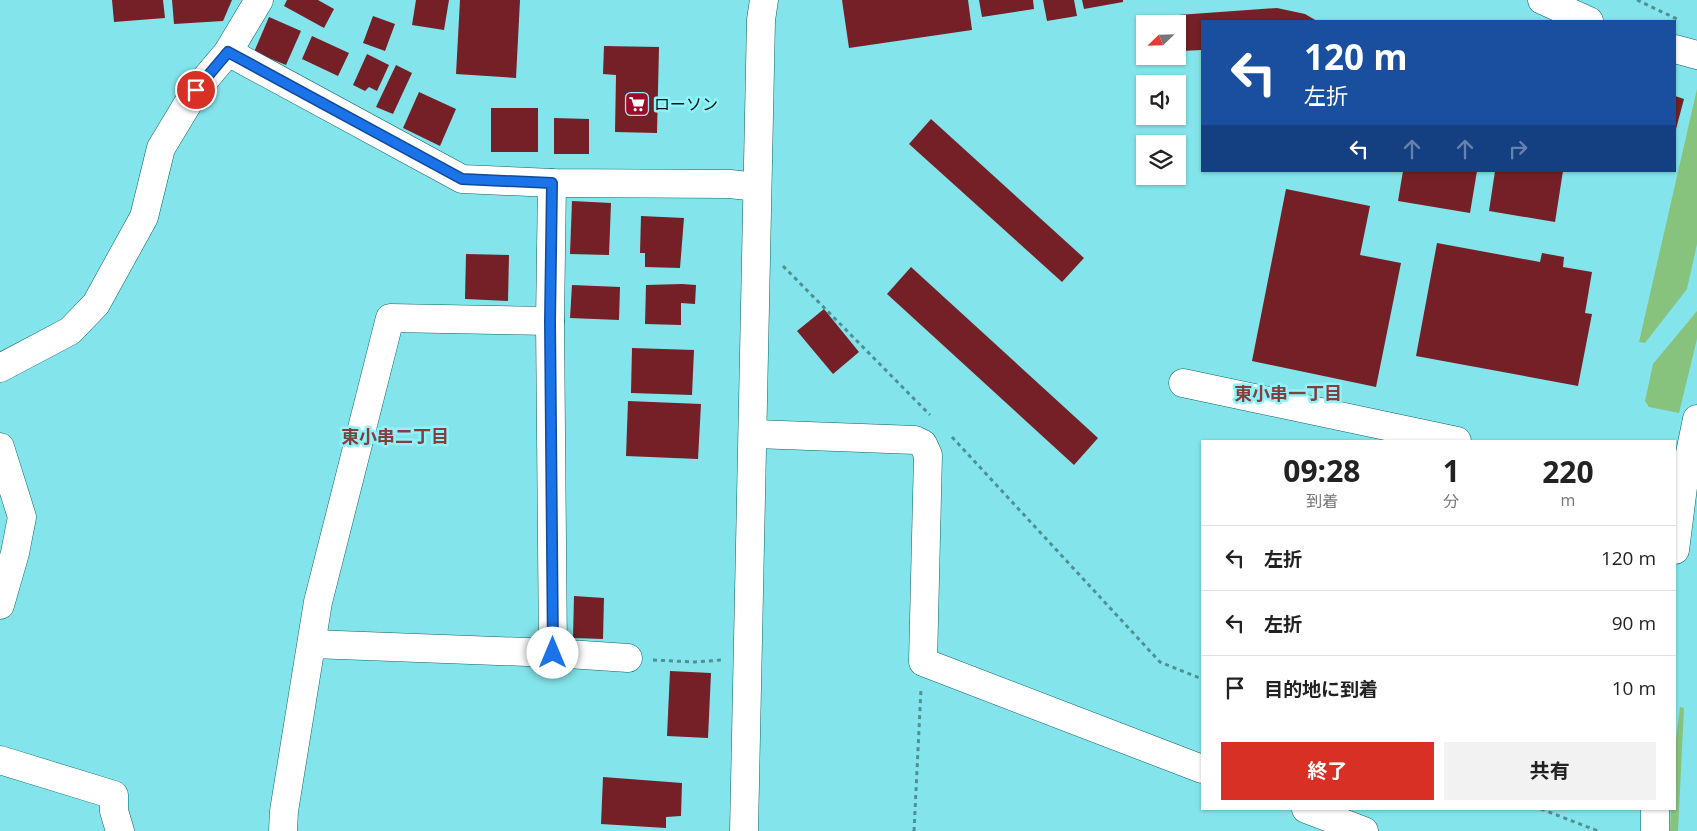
<!DOCTYPE html>
<html lang="ja">
<meta charset="utf-8">
<style>
:root{--surface:#fff;--page:#f2f2f2;--text:#222;--muted:#767676;--line:#e0e0e0;--accent:#d93025}
body{margin:0;font-family:"Open Sans","Noto Sans JP",sans-serif;background:var(--page);color:var(--text);height:100vh;display:flex;flex-direction:column;font-size:19px;white-space:nowrap}
*{box-sizing:border-box;margin:0}
p{font-size:16px;color:var(--muted)}
.icon{flex:none;width:28px;height:28px;fill:none;stroke:currentColor;stroke-width:2;stroke-linecap:round;stroke-linejoin:round}
.map{position:relative;flex:1;overflow:hidden}
.details{position:absolute;left:1201px;top:440px;width:475px;height:370px;display:flex;flex-direction:column;background:var(--surface);border-radius:0px;box-shadow:0 1px 4px #0004}
.details>*{flex:none}
.guide{position:absolute;left:1201px;top:20px;width:475px;height:152px;border-radius:0px;box-shadow:0 1px 4px #0004;background:#1a4fa0;color:#fff;overflow:hidden}
.needle{width:32px;rotate:247deg}
.fabs{position:absolute;left:1136px;top:15px;display:grid;gap:10px}
.fabs a{display:grid;place-items:center;width:50px;height:50px;border-radius:0px;background:var(--surface);box-shadow:0 1px 4px #0004;font-size:25px}
.pin{position:absolute;display:grid;place-items:center;width:42px;height:42px;color:#fff;margin:-21px;border:2px solid #fff;border-radius:50%;box-shadow:0 1px 5px #0007}
.me{position:absolute;width:55px;margin:-28px;rotate:0deg;stroke-linejoin:round;filter:drop-shadow(0 0 4px #0008)}
.turn{display:flex;align-items:center;gap:18px;height:105px;padding:0 20px;font-size:22px}
.turn .icon{width:65px;height:65px;stroke-width:2.5}
.turn b{display:block;font-size:35px;line-height:42px}
.lanes{display:flex;align-items:center;height:48px;padding:0 20px;background:#0003;justify-content:center;gap:25px;direction:ltr}
.lanes .off{opacity:.35}
.eta{display:flex;justify-content:space-evenly;align-items:center;height:85px;text-align:center}
.eta b{font-size:30px;font-weight:700;line-height:35px}
.button{display:flex;gap:10px;margin-top:auto;padding:10px 20px}
.button a{flex:1;height:58px;border-radius:0px;background:var(--accent);color:#fff;font-size:20px;font-weight:700;line-height:58px;text-align:center}
.button a+a{background:var(--page);color:var(--text)}
ul{padding:0;list-style:none}
li{display:flex;align-items:center;gap:15px;height:65px;padding:0 20px;border-top:1px solid var(--line)}
li div{flex:1}
li b{display:block;font-size:19px}
li em{font-style:normal}
.map>svg:first-child{display:block}
.green{fill:#88c37d}
.building{fill:#742026}
.lines{fill:none;stroke-linecap:round;stroke-linejoin:round}
.minor-casing{stroke:#0b6368;stroke-width:29}
.path{stroke:#4e9094;stroke-width:3;stroke-dasharray:4 4;stroke-linecap:butt}
.minor{stroke:#fff;stroke-width:28}
.route-casing{stroke:#114b97;stroke-width:12}
.route{stroke:#1a73e8;stroke-width:9}
.labels{text-anchor:middle;dominant-baseline:central;stroke-width:5;stroke-linejoin:round;paint-order:stroke}
.poi-label{font-size:16px;fill:#001314;stroke:#90f3f9;text-anchor:start}
.neighbourhood-label{font-size:18px;font-weight:bold;fill:#853d3e;stroke:#90f3f9}
</style>
<div class="map">
<svg width="1697" height="831" viewBox="0 0 1697 831">
<rect width="100%" height="100%" fill="#83e5eb"/>
<g class="green">
<path d="M1697,89v155l-10,45 -42,54 -6,-1z"/>
<path d="M1697,311v28l-18,74 -30,-6 -4,-6 8,-37z"/>
<path d="M1680,707l4,1 -6,123h-8l1,-22h4v-62z"/>
</g>
<g class="building">
<path d="M112,0h51l2,18 -51,4z"/>
<path d="M172,0h60l-9,21 -49,3z"/>
<path d="M287,0h31l16,9 -10,19 -40,-22z"/>
<path d="M416,0h33l-5,30 -32,-5z"/>
<path d="M460,0h60l-4,78 -60,-4z"/>
<path d="M842,0h126l4,30 -123,18z"/>
<path d="M979,0h54l1,9 -52,8z"/>
<path d="M1043,0h31l3,16 -30,5z"/>
<path d="M1082,0h41v2l-39,7z"/>
<path d="M1277,8l28,6 12,7h-115v29l-21,1 -3,-36z"/>
<path d="M373,16l22,8 -10,27 -22,-8z"/>
<path d="M269,17l32,14 -15,34 -32,-13z"/>
<path d="M312,36l37,17 -11,23 -36,-17z"/>
<path d="M604,46l55,1 -2,86 -42,-1 1,-57 -13,-1z"/>
<path d="M367,54l22,11 -12,26 -8,-4 -4,4 -12,-6z"/>
<path d="M396,65l16,8 -19,41 -17,-7z"/>
<path d="M419,92l37,17 -16,37 -37,-18z"/>
<path d="M1675,96l9,3 -8,30h-1z"/>
<rect x="491" y="108" width="47" height="44"/>
<path d="M554,118l35,1v35h-35z"/>
<path d="M931,119l153,139 -22,24 -153,-138z"/>
<path d="M1403,171h74l-7,42 -72,-12z"/>
<path d="M1495,171h68l-8,51 -66,-11z"/>
<path d="M1286,189l84,17 -10,49 41,8 -25,124 -124,-26z"/>
<path d="M572,201l39,2 -2,52 -39,-1z"/>
<path d="M641,216l43,2 -4,50 -35,-1v-14h-5z"/>
<path d="M1437,243l103,19 2,-9 22,4 -1,10 29,5 -7,41 7,1 -14,72 -162,-30z"/>
<path d="M466,254l43,1 -1,46 -43,-2z"/>
<path d="M911,267l187,171 -24,27 -187,-171z"/>
<path d="M682,284l14,1 -1,19 -14,-1v22l-36,-1 1,-39z"/>
<path d="M572,285l48,2 -1,33 -49,-2z"/>
<path d="M824,309l35,43 -26,22 -36,-43z"/>
<path d="M632,348l62,2 -2,45 -61,-2z"/>
<path d="M628,401l73,3 -3,55 -72,-3z"/>
<path d="M574,596l30,2 -1,41 -30,-1z"/>
<path d="M670,671l41,2 -3,65 -41,-2z"/>
<path d="M603,777l79,6 -1,33 -15,1v11l-65,-4z"/>
</g>
<g class="lines">
<defs>
<g id="minor">
<path d="M1542,0l47,21"/>
<path d="M1675,49l22,6"/>
<path d="M228,52l234,127 90,4 178,1 27,3"/>
<path d="M0,368l70,-37 26,-27 48,-87 17,-69 35,-58 32,-38 31,-52"/>
<path d="M1183,383l274,58"/>
<path d="M754,434l161,6 8,4 5,11 -5,207 279,107"/>
<path d="M0,447l22,70 -7,36 -15,52"/>
<path d="M1675,550l8,-63 14,-68"/>
<path d="M312,644l241,9 -3,-332 2,-138"/>
<path d="M553,653l75,5"/>
<path d="M0,760l114,35v16l6,20"/>
<path d="M1306,809l58,22"/>
<path d="M1655,809v22"/>
<path d="M283,831l1,-20 34,-209 72,-284 160,3"/>
<path d="M744,831l17,-811 3,-20"/>
</g>
</defs>
<use href="#minor" class="minor-casing"/>
<g class="path">
<path d="M1637,0l42,20"/>
<path d="M783,266l147,149"/>
<path d="M952,437l208,225 42,17"/>
<path d="M653,660l42,2 27,-2"/>
<path d="M1541,809l57,22"/>
<path d="M914,831l7,-142"/>
</g>
<use href="#minor" class="minor"/>
</g>
<g class="lines">
<defs>
<path id="route" d="M196,90l32,-38 234,127 90,4 -2,138 3,332"/>
</defs>
<use href="#route" class="route-casing"/>
<use href="#route" class="route"/>
</g>
<defs>
<symbol id="supermarket-square" viewBox="-11 -11 22 22"><rect x="-9" y="-9" width="18" height="18" rx="4" fill="#a40828" stroke="#90f3f9"/><path d="M-6-5.5h2.5l.6 2H6L4.5 2H-2.5L-4.4-4H-6ZM-1.5 3.2a1.3 1.3 0 1 0 .1 0ZM3 3.2a1.3 1.3 0 1 0 .1 0Z" fill="#fff"/></symbol>
</defs>
<g fill-rule="evenodd">
<use href="#supermarket-square" x="623" y="90" width="28" height="28"/>
</g>
<g class="labels">
<g class="poi-label">
<text x="654" y="104">ローソン</text>
</g>
<g class="neighbourhood-label">
<text x="1288" y="393">東小串一丁目</text>
<text x="395" y="436">東小串二丁目</text>
</g>
</g>
</svg>
<div class="fabs">
<a><svg class="needle" viewBox="-14 -14 28 28"><path d="M0-13l5 13h-10z" fill="#e53935"/><path d="M0 13l5-13h-10z" fill="#767676"/></svg></a>
<a><svg class="icon" aria-label="sound" viewBox="0 0 24 24"><path d="M4 9h4l5-4v14l-5-4H4zM17 9q2 3 0 6"/></svg></a>
<a><svg class="icon" aria-label="layers" viewBox="0 0 24 24"><path d="M12 4l9 5-9 5-9-5zM3 14l9 5 9-5"/></svg></a>
</div>
<div class="pin" style="left:196px;top:90px;background:#d93025"><svg class="icon" aria-label="arrive" viewBox="0 0 24 24"><path d="M6 21V4h12l-3 4 3 4H6"/></svg></div>
<svg class="me" style="left:553px;top:653px" viewBox="-20 -20 40 40"><circle r="19" fill="#fff"/><path d="M0-13L10 11 0 6-10 11z" fill="#1a73e8"/></svg>
<div class="guide">
<div class="turn"><svg class="icon" aria-label="left" viewBox="0 0 24 24"><path d="M17 20v-9H6M10 6l-5 5 5 5"/></svg><div><b>120 m</b>左折</div></div>
<div class="lanes"><svg class="icon" aria-label="left" viewBox="0 0 24 24"><path d="M17 20v-9H6M10 6l-5 5 5 5"/></svg><svg class="icon off" aria-label="ahead" viewBox="0 0 24 24"><path d="M12 20V5M6 11l6-6 6 6"/></svg><svg class="icon off" aria-label="ahead" viewBox="0 0 24 24"><path d="M12 20V5M6 11l6-6 6 6"/></svg><svg class="icon off" aria-label="right" viewBox="0 0 24 24"><path d="M7 20v-9h11M14 6l5 5-5 5"/></svg></div>
</div>
<section class="details">
<div class="eta">
<div><b>09:28</b><p>到着</p></div>
<div><b>1</b><p>分</p></div>
<div><b>220</b><p>m</p></div>
</div>
<ul>
<li><svg class="icon" aria-label="left" viewBox="0 0 24 24"><path d="M17 20v-9H6M10 6l-5 5 5 5"/></svg><div><b>左折</b></div><em>120 m</em></li>
<li><svg class="icon" aria-label="left" viewBox="0 0 24 24"><path d="M17 20v-9H6M10 6l-5 5 5 5"/></svg><div><b>左折</b></div><em>90 m</em></li>
<li><svg class="icon" aria-label="arrive" viewBox="0 0 24 24"><path d="M6 21V4h12l-3 4 3 4H6"/></svg><div><b>目的地に到着</b></div><em>10 m</em></li>
</ul>
<div class="button"><a>終了</a><a>共有</a></div>
</section>
</div>
